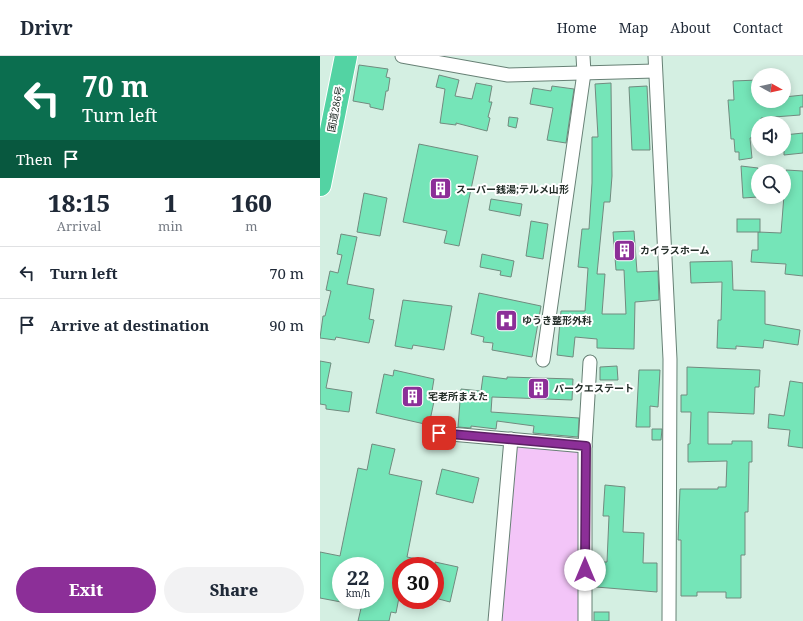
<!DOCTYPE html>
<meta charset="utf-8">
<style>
:root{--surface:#fff;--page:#f2f2f3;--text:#1f2937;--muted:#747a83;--line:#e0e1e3;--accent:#8c2f98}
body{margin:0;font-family:"Noto Serif","Noto Sans JP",serif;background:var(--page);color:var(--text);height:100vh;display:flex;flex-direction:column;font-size:15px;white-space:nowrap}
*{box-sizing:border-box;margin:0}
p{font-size:13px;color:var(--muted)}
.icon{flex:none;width:22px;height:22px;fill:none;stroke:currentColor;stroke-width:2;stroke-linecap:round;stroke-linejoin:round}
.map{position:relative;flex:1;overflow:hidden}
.side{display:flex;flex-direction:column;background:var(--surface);width:320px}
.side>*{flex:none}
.guide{background:#0b6e4f;color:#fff;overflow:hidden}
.needle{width:26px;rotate:98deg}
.tools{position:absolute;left:431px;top:12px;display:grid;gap:8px}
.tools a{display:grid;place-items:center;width:40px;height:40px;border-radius:50%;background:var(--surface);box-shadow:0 2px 10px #0003;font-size:20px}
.speed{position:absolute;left:12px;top:501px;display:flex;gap:8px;font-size:20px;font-weight:700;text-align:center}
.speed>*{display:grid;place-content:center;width:52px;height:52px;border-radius:50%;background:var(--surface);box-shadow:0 2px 10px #0003;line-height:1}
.speed small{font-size:10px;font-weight:400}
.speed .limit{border:6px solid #d22;background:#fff;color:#111}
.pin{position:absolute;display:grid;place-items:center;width:34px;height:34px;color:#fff;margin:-17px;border-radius:8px;box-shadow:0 2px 6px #0006}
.me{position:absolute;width:44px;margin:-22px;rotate:0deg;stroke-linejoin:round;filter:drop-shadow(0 0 3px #0008)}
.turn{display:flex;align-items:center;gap:14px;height:84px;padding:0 16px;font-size:18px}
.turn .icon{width:52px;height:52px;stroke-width:2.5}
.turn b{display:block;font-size:28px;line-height:34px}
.then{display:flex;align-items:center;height:38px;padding:0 16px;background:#0003;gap:8px;font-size:15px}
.eta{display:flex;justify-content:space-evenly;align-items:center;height:68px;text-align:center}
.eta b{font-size:24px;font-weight:800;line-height:28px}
.action{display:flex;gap:8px;margin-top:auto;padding:8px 16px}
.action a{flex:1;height:46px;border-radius:24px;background:var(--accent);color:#fff;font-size:16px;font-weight:800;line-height:46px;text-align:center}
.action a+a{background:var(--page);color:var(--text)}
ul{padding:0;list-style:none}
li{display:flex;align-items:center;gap:12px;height:52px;padding:0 16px;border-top:1px solid var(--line)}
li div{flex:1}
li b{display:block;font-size:15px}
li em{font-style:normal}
header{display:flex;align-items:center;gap:24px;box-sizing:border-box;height:56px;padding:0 20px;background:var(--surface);border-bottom:1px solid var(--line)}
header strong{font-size:19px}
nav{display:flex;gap:22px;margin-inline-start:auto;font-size:14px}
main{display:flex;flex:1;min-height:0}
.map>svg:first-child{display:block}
.green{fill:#f3c5f8}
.building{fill:#75e5b8;stroke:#718b7f}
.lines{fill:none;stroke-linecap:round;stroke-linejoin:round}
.street-casing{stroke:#678075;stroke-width:15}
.highway-casing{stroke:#fff;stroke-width:24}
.street{stroke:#fff;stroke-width:13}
.highway{stroke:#53d3a3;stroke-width:22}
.route-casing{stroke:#5b1f63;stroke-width:10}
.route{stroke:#8c2f98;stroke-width:7}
.labels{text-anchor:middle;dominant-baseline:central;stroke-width:4;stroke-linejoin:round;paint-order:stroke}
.street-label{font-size:10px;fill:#242e29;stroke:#fff}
.poi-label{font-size:10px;font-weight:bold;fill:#242e29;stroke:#fff;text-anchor:start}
</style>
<header>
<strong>Drivr</strong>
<nav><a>Home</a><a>Map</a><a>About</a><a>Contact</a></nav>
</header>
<main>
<section class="side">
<div class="guide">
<div class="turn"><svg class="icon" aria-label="left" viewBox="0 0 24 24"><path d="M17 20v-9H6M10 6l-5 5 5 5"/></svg><div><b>70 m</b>Turn left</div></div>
<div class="then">Then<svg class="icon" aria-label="arrive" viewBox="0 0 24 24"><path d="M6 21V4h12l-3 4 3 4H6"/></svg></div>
</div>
<div class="eta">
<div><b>18:15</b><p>Arrival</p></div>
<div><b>1</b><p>min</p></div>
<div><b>160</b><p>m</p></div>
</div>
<ul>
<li><svg class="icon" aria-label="left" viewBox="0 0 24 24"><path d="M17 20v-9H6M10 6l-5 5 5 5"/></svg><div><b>Turn left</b></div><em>70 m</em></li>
<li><svg class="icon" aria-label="arrive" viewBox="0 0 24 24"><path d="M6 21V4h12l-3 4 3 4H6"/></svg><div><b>Arrive at destination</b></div><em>90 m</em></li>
</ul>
<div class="action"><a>Exit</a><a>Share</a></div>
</section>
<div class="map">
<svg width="483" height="565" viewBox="0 0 483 565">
<rect width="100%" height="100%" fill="#d4efe2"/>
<path class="green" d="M191,383l74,7 -1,175h-89z"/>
<g class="building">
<path d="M39,9l29,4 -2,8 4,1 -2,13h-2l-3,19 -13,-3v-3l-17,-3z"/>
<path d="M119,19l20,5 -4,16 17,3 4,-16 16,3 -3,16h3l-4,15 2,1 -3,13 -31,-8v2l-16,-2 5,-34 -9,-2z"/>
<path d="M438,24v21h26v-4l19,-2v12h-3v8l-39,3 1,5h-4v14l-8,1 2,20 -13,2v-8h-4l-1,-13h-3l-3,-39h6l-1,-19z"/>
<path d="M291,27l1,93 -2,26h-6l-7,72h8l-3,40h24l-2,-44h-8l-3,-38 21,-1 3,41 21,-1 1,29 -24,2 -1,47 -37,-1v-9l-22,-2 -2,20 -16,-2 4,-44h24l3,-43 -10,-1 4,-38h7l3,-46v-46h6l-3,-53z"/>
<path d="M232,30l22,3 -8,54 -19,-3 6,-32 -23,-4 3,-16 18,3z"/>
<path d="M327,30l3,64h-18l-3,-63z"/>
<path d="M189,61l9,1 -2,10 -8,-2z"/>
<path d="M483,77v20l-19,2v-20z"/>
<path d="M99,88l59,12 -19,90 -15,-3 3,-12 -44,-9z"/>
<path d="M421,110l17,2v29l-15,1z"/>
<path d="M466,114l17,1v105l-18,-2 1,-10 -35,-2 1,-12h6v-18l23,1z"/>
<path d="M44,137l23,5 -7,38 -23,-4z"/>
<path d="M171,143l31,5 -2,12 -31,-6z"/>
<rect x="417" y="163" width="23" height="13"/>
<path d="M211,165l17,3 -5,35 -17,-3z"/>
<path d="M21,178l16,3 -10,47 27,5 -5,30 5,1 -5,23 -33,-6 -1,3 -15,-2 3,-22h2l6,-25 -5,-1 4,-19 8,2 4,-18 -5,-1z"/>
<path d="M162,198l32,7 -3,16 -11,-2 1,-4 -21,-4z"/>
<path d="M412,205l1,29 32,1v33l35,6 -2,15 -34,-5 -1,8 -27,-2v3l-19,-1 1,-28h3l1,-38 -31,1 -1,-21z"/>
<path d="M159,237l62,13 -9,51 -40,-7 1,-7 -10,-1 1,-5 -13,-3z"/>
<path d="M83,244l49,6 -8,44 -31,-5 -1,4 -17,-3z"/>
<path d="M0,305l11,2 -5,25 26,4 -3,20 -23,-3v-4l-6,-1z"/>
<path d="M297,310l1,14h-18v-13z"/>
<path d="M367,311l73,3 -1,17h-4l-1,27 -46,-2v32h24v-3h20v21h-3l-1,50h-3v43h-4v43h-15v-6h-29v4h-16v-56h-3l2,-51h38v-2h8l1,-26 -39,1v-18h2l1,-32h-10v-17h6z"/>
<path d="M74,314l40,9 -2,12 4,1 -7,33 -53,-12 8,-39 9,2z"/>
<path d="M319,314h21l-2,37 -8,-1v21h-14z"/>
<path d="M163,320l24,3v-2l66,2 -1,21 -80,-3 -1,15 88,6 -1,19 -45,-4 1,-7 -37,-5 -1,8 -25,-3v2l-13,-1 3,-38 20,2z"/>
<path d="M470,325l13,2v65l-15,-2 2,-16 -22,-2 1,-14 15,2z"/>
<path d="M332,373h10l-1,11h-9z"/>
<path d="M52,388l23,5 -6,25 33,7 -15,76 25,5 -1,4h-30v21l-5,26 -5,-1 -2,9h-31l5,-21h12v-34h-34v36l-21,-4v-46l20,4 18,-88 9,2z"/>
<path d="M122,413l37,9 -6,25 -37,-9z"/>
<path d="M285,429l20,2 -2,45 21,1 -1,30h14v29l-61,-5 2,-25h9l2,-46h-6z"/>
<path d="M115,506l23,5 -8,35 -15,-4z"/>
<rect x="274" y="556" width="15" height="9"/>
</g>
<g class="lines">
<defs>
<g id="street">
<path d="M82,0l106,19 147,-4"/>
<path d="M335,0l15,303 -1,262"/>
<path d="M223,304l41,-287 -1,-17"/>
<path d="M119,377l146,13"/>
<path d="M175,565l16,-182"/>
<path d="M265,565v-175l5,-84"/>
</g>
<path id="highway" d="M0,129l26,-129"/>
</defs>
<use href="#street" class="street-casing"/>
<use href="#highway" class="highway-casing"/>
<use href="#street" class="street"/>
<use href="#highway" class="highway"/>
</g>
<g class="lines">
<defs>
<path id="route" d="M119,377l147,13 -1,124"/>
</defs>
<use href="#route" class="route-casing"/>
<use href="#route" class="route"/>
</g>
<defs>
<symbol id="building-square" viewBox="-11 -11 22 22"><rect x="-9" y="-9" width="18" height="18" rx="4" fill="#8c2f98" stroke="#fff"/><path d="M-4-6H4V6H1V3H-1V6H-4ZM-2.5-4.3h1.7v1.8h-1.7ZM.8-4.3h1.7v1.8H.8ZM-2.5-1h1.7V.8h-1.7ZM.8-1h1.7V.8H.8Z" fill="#fff"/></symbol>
<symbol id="hospital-square" viewBox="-11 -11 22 22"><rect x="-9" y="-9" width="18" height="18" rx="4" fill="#8c2f98" stroke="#fff"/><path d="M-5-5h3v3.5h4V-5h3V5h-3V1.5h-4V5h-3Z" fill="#fff"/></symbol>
</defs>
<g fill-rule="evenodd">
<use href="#building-square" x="108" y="120" width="25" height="25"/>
<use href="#building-square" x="292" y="182" width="25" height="25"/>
<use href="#hospital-square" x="174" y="252" width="25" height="25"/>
<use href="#building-square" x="206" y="320" width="25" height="25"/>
<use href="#building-square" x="80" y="328" width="25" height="25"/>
</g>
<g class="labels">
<g class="street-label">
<text transform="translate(15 53) rotate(-79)">国道286号</text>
</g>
<g class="poi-label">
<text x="136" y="133">スーパー銭湯;テルメ山形</text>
<text x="320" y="194">カイラスホーム</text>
<text x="202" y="264">ゆうき整形外科</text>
<text x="234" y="332">パークエステート</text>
<text x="108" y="340">宅老所まえた</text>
</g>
</g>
</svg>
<div class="tools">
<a><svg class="needle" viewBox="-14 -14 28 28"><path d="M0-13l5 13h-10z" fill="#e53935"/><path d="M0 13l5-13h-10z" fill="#747a83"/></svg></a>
<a><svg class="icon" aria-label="sound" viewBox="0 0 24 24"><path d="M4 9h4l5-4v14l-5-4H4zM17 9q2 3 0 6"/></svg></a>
<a><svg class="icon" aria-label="search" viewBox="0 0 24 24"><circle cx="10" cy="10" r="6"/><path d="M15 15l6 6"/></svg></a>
</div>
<div class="speed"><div>22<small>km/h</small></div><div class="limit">30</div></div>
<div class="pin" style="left:119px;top:377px;background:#d93025"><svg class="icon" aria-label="arrive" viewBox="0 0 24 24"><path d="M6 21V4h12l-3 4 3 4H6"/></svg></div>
<svg class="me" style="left:265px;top:514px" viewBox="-20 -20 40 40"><circle r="19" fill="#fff"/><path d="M0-13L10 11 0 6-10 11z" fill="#8c2f98"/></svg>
</div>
</main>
